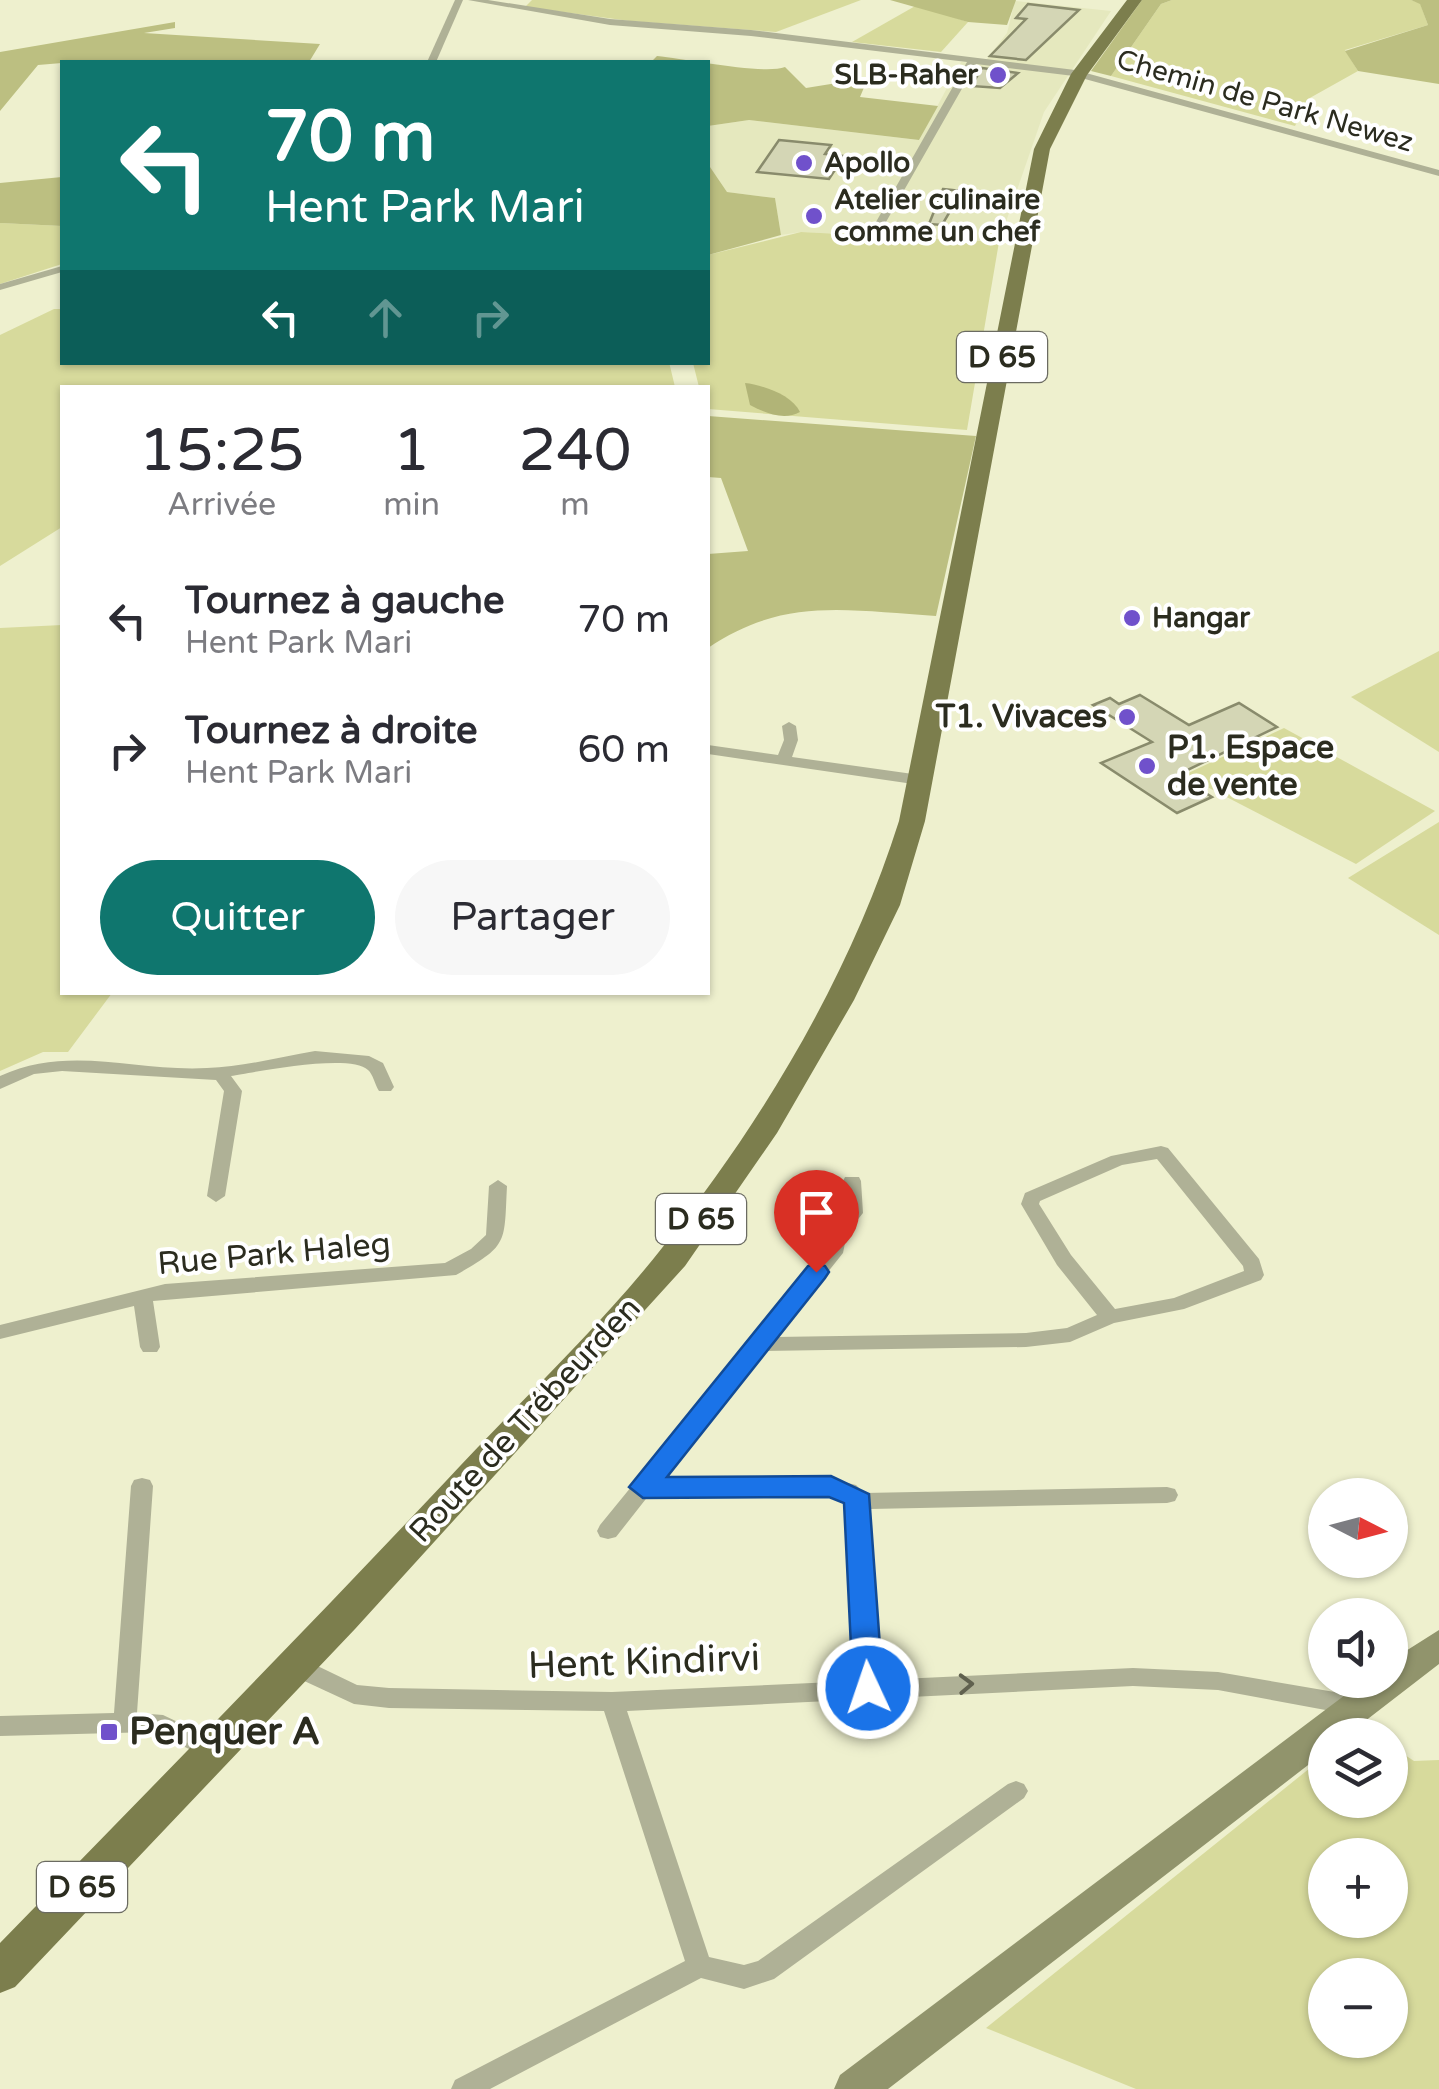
<!DOCTYPE html>
<html lang="fr">
<meta charset="utf-8">
<style>
:root{--surface:#fff;--page:#f7f7f7;--text:#2b2b33;--muted:#7c7c81;--accent:#0f766e}
body{margin:0;font-family:"Varela Round",sans-serif;background:var(--page);color:var(--text);height:100vh;display:flex;flex-direction:column;font-size:38px;white-space:nowrap}
*{box-sizing:border-box;margin:0}
p{font-size:32px;color:var(--muted)}
.icon{flex:none;width:55px;height:55px;fill:none;stroke:currentColor;stroke-width:2;stroke-linecap:round;stroke-linejoin:round}
.map{position:relative;flex:1;overflow:hidden}
.sheet{position:absolute;left:60px;top:385px;width:650px;height:610px;display:flex;flex-direction:column;background:var(--surface);border-radius:0px;box-shadow:0 2px 8px #0004}
.sheet>*{flex:none}
.banner{position:absolute;left:60px;top:60px;width:650px;height:305px;border-radius:0px;box-shadow:0 2px 8px #0004;background:#0f766e;color:#fff;overflow:hidden}
.needle{width:65px;rotate:96deg}
.controls{position:absolute;left:1308px;top:1478px;display:grid;gap:20px}
.controls a{display:grid;place-items:center;width:100px;height:100px;border-radius:50%;background:var(--surface);box-shadow:0 2px 8px #0004;font-size:50px}
.pin{position:absolute;display:grid;place-items:center;width:85px;height:85px;color:#fff;margin:-102px -42px;border-radius:50% 50% 50% 0;rotate:-45deg;box-shadow:0 0 10px #0007}
.pin .icon{rotate:45deg}
.me{position:absolute;width:110px;margin:-55px;rotate:357deg;stroke-linejoin:round;filter:drop-shadow(0 0 8px #0008)}
.turn{display:flex;align-items:center;gap:35px;height:210px;padding:0 40px;font-size:45px}
.turn .icon{width:130px;height:130px;stroke-width:2.5}
.turn b{display:block;font-size:70px;line-height:85px}
.lanes{display:flex;align-items:center;height:95px;padding:0 40px;background:#0003;justify-content:center;gap:50px;direction:ltr}
.lanes .off{opacity:.35}
.eta{display:flex;justify-content:space-evenly;align-items:center;height:170px;text-align:center}
.eta b{font-size:60px;font-weight:600;line-height:70px}
.primary-button{display:flex;gap:20px;margin-top:auto;padding:20px 40px}
.primary-button a{flex:1;height:115px;border-radius:60px;background:var(--accent);color:#fff;font-size:40px;font-weight:600;line-height:115px;text-align:center}
.primary-button a+a{background:var(--page);color:var(--text)}
ul{padding:0;list-style:none}
li{display:flex;align-items:center;gap:30px;height:130px;padding:0 40px}
li div{flex:1}
li b{display:block;font-size:38px}
li em{font-style:normal}
.map>svg:first-child{display:block}
.built{fill:#e5e8be}
.green{fill:#d7da9c;fill-rule:evenodd}
.forest{fill:#bcbf81}
.water{fill:#b1b477}
.building{fill:#d4d6b5;stroke:#898b6c;stroke-width:2.5}
.lines{fill:none;stroke-linecap:round;stroke-linejoin:round}
.street{fill:#afb196;fill-rule:evenodd}
.secondary{fill:#91946c;fill-rule:evenodd}
.primary{fill:#7c7e4d;fill-rule:evenodd}
.oneway{stroke:#60614f}
.route{fill:#1a73e8;stroke:#114b97;stroke-width:2.5}
.poi-dot{fill:#7051cb;stroke:#fff;stroke-width:4}
.labels{text-anchor:middle;dominant-baseline:central;stroke-width:8;stroke-linejoin:round;paint-order:stroke}
.far-poi-label{font-size:28px;font-weight:bold;fill:#2b2c1f;stroke:#fff;text-anchor:start}
.far-street-label{font-size:28px;fill:#2b2c1f;stroke:#fff}
.shield{fill:#fff;stroke:#6b6b62;stroke-width:2.5}
.shield-label{font-size:30px;font-weight:bold;fill:#2b2c1f}
.poi-label{font-size:32px;font-weight:bold;fill:#2b2c1f;stroke:#fff;text-anchor:end}
.street-label{font-size:32px;fill:#2b2c1f;stroke:#fff}
.near-street-label{font-size:38px;fill:#2b2c1f;stroke:#fff}
.near-poi-label{font-size:38px;font-weight:bold;fill:#2b2c1f;stroke:#fff;text-anchor:start}
</style>
<div class="map">
<svg width="1439" height="2089" viewBox="0 0 1439 2089">
<rect width="100%" height="100%" fill="#eef0ce"/>
<path class="built" d="M1015,1l96,10 -67,101 -45,130 -198,-10 -20,3 -6,-37 -48,-6 -19,-28v-38l41,-6 170,20 42,-78 22,2 24,-31z"/>
<g class="green">
<path d="M532,0h329l-85,32 -146,-11 -105,-14z"/>
<path d="M1172,0h239l9,3 8,22 -83,25 13,21 -50,28 -13,27 -184,-50 50,-72z"/>
<path d="M917,5l51,17 -27,30 -89,-10z"/>
<path d="M0,223l62,3v38l-62,20z"/>
<path d="M801,232l198,10 -32,188 -259,-21v-21l-9,-1 -6,-24 15,-1v-107z"/>
<path d="M54,309h8v53h607l6,25 -613,1v139l-62,39v-231z"/>
<path d="M62,625v367l50,1 -44,59h-25l-43,19v-443z"/>
<path d="M1439,651v101l-88,-55z"/>
<path d="M1284,728l151,83 -79,53 -172,-89z"/>
<path d="M1439,822v113l-91,-57z"/>
<path d="M1390,1745l24,16 25,-1v329h-303l-150,-61 339,-272v44h65zM1325,1855h65v65h-65zM1325,1975h65v65h-65z"/>
</g>
<g class="forest">
<path d="M890,0h126l-9,25 -39,-3z"/>
<path d="M1142,0h30l-11,4 -50,72 -20,-5z"/>
<path d="M1411,0h28v84l-81,-13 -13,-20 83,-26 -8,-21z"/>
<path d="M175,22v6l-31,5 176,11 -11,18c-91,1 -182,-6 -271,3l-38,46v-59z"/>
<path d="M657,56c30,3 107,19 128,11l21,21 62,-10 -8,19 78,9 -19,34 -170,-20 -41,6v-64h-57z"/>
<path d="M708,164l19,28 48,6 6,37 -73,20z"/>
<path d="M62,177v49l-62,-3v-40z"/>
<path d="M708,416l268,20 -40,180c-87,-5 -152,-20 -228,32v-94l40,-3 -27,-73 -13,-1z"/>
</g>
<path class="water" d="M745,383c18,2 47,12 55,29 -16,9 -35,1 -50,-7z"/>
<g class="building">
<path d="M1028,4l51,6 -53,50 -36,-4 36,-37 -10,-1z"/>
<path d="M982,68l36,5 -18,15 -29,-2z"/>
<path d="M779,140l52,5 -6,9 19,2 -15,23 -72,-7z"/>
<path d="M943,189l19,2 -20,34 -13,-1z"/>
<path d="M1140,695l49,30 50,-22 38,24 -100,48 35,22 -35,16 -76,-50 51,-21 -59,-37 17,-7 9,6z"/>
</g>
<g class="lines">
<g class="street">
<path d="M455,0h8l-27,62h-9z"/>
<path d="M468,0h20l122,19 141,11 324,40 364,100v6l-365,-100 -98,-12 -98,172 -5,3 -5,-3 99,-174 -216,-26 -141,-11z"/>
<path d="M62,266v6l-62,18v-6z"/>
<path d="M789,722l7,4 2,14 -6,17 128,18 8,5 -8,5 -212,-31v-9l70,10 6,-15 -2,-14z"/>
<path d="M315,1051l54,5 14,7 11,24 -3,4h-12c-4,-6 -6,-17 -11,-21 -18,-17 -112,2 -137,6l11,15 -17,105 -9,6 -9,-6 17,-105 -8,-11 -154,-9 -28,3 -34,15v-13c70,-32 135,-4 207,-8 36,-1 73,-11 108,-17z"/>
<path d="M1161,1146l7,2 91,111 5,16 -3,5 -77,29 -70,14 -44,19 -44,5 -262,4 -102,128h169l25,6 8,8 303,-6 8,2 3,6 -3,6 -8,2 -297,6 9,171 254,-12 85,4 140,24 8,3 4,7 -4,7 -8,3 -140,-26 -85,-4 -506,25 82,246 35,8 14,-4 250,-177 8,-3 8,3 4,7 -4,7 -250,181 -30,10 -43,-11 -211,111h-39l4,-9 230,-119 -81,-250 -215,-3 -35,-4 -67,-31 -3,-7 3,-7 8,-2 8,2 54,26 32,3 223,4 244,-11 -8,-177 -7,-6 -10,-3h-182l-33,42 -8,2 -8,-2 -3,-6 3,-6 227,-278 1,-16 16,-19 -1,-31 2,-4h14l2,4 2,32 -16,20 -4,20 -67,84 250,-4 41,-5 30,-13 -40,-50 -36,-61 4,-11 86,-37zM1157,1159l86,107 1,5 -70,27 -59,11 -44,-54 -32,-51 1,-3 82,-36z"/>
<path d="M498,1180l9,6c-3,58 2,59 -51,89l-303,26 7,46 -3,5h-14l-3,-5 -6,-41 -134,33v-14l165,-41 280,-21 26,-14 15,-14 3,-49z"/>
<path d="M142,1478l8,2 3,6 -16,227 26,2 57,27 4,7 -4,7 -8,3 -8,-3 -51,-24 -153,4v-20l114,-3 17,-227 3,-6z"/>
</g>
<path class="secondary" d="M1439,1630v34l-92,71h-22v17l-437,337h-54l6,-14 525,-395h25v-19z"/>
<path class="primary" d="M1127,0h15l-55,75 -37,74 -125,672 -25,84 -46,95 -77,133 -92,133 -330,363 -340,358 -15,6v-50c149,-153 299,-306 446,-462 69,-75 154,-154 216,-233 101,-127 188,-272 237,-427l135,-672 37,-75z"/>
</g>
<defs><path id="oneway-chevron" d="M-2-3.5L2.5 0L-2 3.5" fill="none" stroke-width="1.6" stroke-linecap="round" stroke-linejoin="round" transform="scale(2.5)"/></defs>
<use class="oneway" href="#oneway-chevron" transform="translate(966 1684) rotate(-2)"/>
<path class="route" d="M816,1263l9,3 4,6 -4,6 -158,199 164,-1 38,18 14,194 -4,9 -11,4 -10,-4 -5,-9 -9,-185 -15,-6 -186,1 -14,-11 179,-221z"/>
<g class="poi-dot">
<circle cx="998" cy="75" r="10"/>
<circle cx="804" cy="163" r="10"/>
<circle cx="814" cy="216" r="10"/>
<circle cx="1132" cy="618" r="10"/>
<circle cx="1127" cy="717" r="10"/>
<circle cx="1147" cy="766" r="10"/>
<rect x="99" y="1722" width="20" height="20" rx="5"/>
</g>
<g class="labels">
<g class="far-poi-label">
<text x="978" y="75" text-anchor="end">SLB-Raher</text>
<text x="824" y="163">Apollo</text>
<text x="834" y="200">Atelier culinaire<tspan x="834" dy="32">comme un chef</tspan></text>
<text x="1152" y="618">Hangar</text>
</g>
<g class="far-street-label">
<text transform="translate(1265 101) rotate(16)">Chemin de Park Newez</text>
</g>
<g class="shield">
<rect x="957" y="332" width="90" height="50" rx="8"/>
<rect x="656" y="1194" width="90" height="50" rx="8"/>
<rect x="37" y="1862" width="90" height="50" rx="8"/>
</g>
<g class="shield-label">
<text x="1002" y="357">D 65</text>
<text x="701" y="1219">D 65</text>
<text x="82" y="1887">D 65</text>
</g>
<g class="poi-label">
<text x="1107" y="717">T1. Vivaces</text>
<text x="1167" y="748" text-anchor="start">P1. Espace<tspan x="1167" dy="37">de vente</tspan></text>
</g>
<g class="street-label">
<text transform="translate(274 1254) rotate(-5)">Rue Park Haleg</text>
<text transform="translate(525 1420) rotate(-47)">Route de Trébeurden</text>
</g>
<g class="near-street-label">
<text transform="translate(644 1662) rotate(-2)">Hent Kindirvi</text>
</g>
<g class="near-poi-label">
<text x="129" y="1732">Penquer A</text>
</g>
</g>
</svg>
<div class="controls">
<a><svg class="needle" viewBox="-14 -14 28 28"><path d="M0-13l5 13h-10z" fill="#e53935"/><path d="M0 13l5-13h-10z" fill="#7c7c81"/></svg></a>
<a><svg class="icon" aria-label="sound" viewBox="0 0 24 24"><path d="M4 9h4l5-4v14l-5-4H4zM17 9q2 3 0 6"/></svg></a>
<a><svg class="icon" aria-label="layers" viewBox="0 0 24 24"><path d="M12 4l9 5-9 5-9-5zM3 14l9 5 9-5"/></svg></a>
<a>+</a>
<a>−</a>
</div>
<div class="pin" style="left:816px;top:1272px;background:#d93025"><svg class="icon" aria-label="arrive" viewBox="0 0 24 24"><path d="M6 21V4h12l-3 4 3 4H6"/></svg></div>
<svg class="me" style="left:868px;top:1688px" viewBox="-20 -20 40 40"><circle r="17" fill="#1a73e8" stroke="#fff" stroke-width="3"/><path d="M0-11L8 9 0 5-8 9z" fill="#fff"/></svg>
<div class="banner">
<div class="turn"><svg class="icon" aria-label="left" viewBox="0 0 24 24"><path d="M17 20v-9H6M10 6l-5 5 5 5"/></svg><div><b>70 m</b>Hent Park Mari</div></div>
<div class="lanes"><svg class="icon" aria-label="left" viewBox="0 0 24 24"><path d="M17 20v-9H6M10 6l-5 5 5 5"/></svg><svg class="icon off" aria-label="ahead" viewBox="0 0 24 24"><path d="M12 20V5M6 11l6-6 6 6"/></svg><svg class="icon off" aria-label="right" viewBox="0 0 24 24"><path d="M7 20v-9h11M14 6l5 5-5 5"/></svg></div>
</div>
<section class="sheet">
<div class="eta">
<div><b>15:25</b><p>Arrivée</p></div>
<div><b>1</b><p>min</p></div>
<div><b>240</b><p>m</p></div>
</div>
<ul>
<li><svg class="icon" aria-label="left" viewBox="0 0 24 24"><path d="M17 20v-9H6M10 6l-5 5 5 5"/></svg><div><b>Tournez à gauche</b><p>Hent Park Mari</p></div><em>70 m</em></li>
<li><svg class="icon" aria-label="right" viewBox="0 0 24 24"><path d="M7 20v-9h11M14 6l5 5-5 5"/></svg><div><b>Tournez à droite</b><p>Hent Park Mari</p></div><em>60 m</em></li>
</ul>
<div class="primary-button"><a>Quitter</a><a>Partager</a></div>
</section>
</div>
